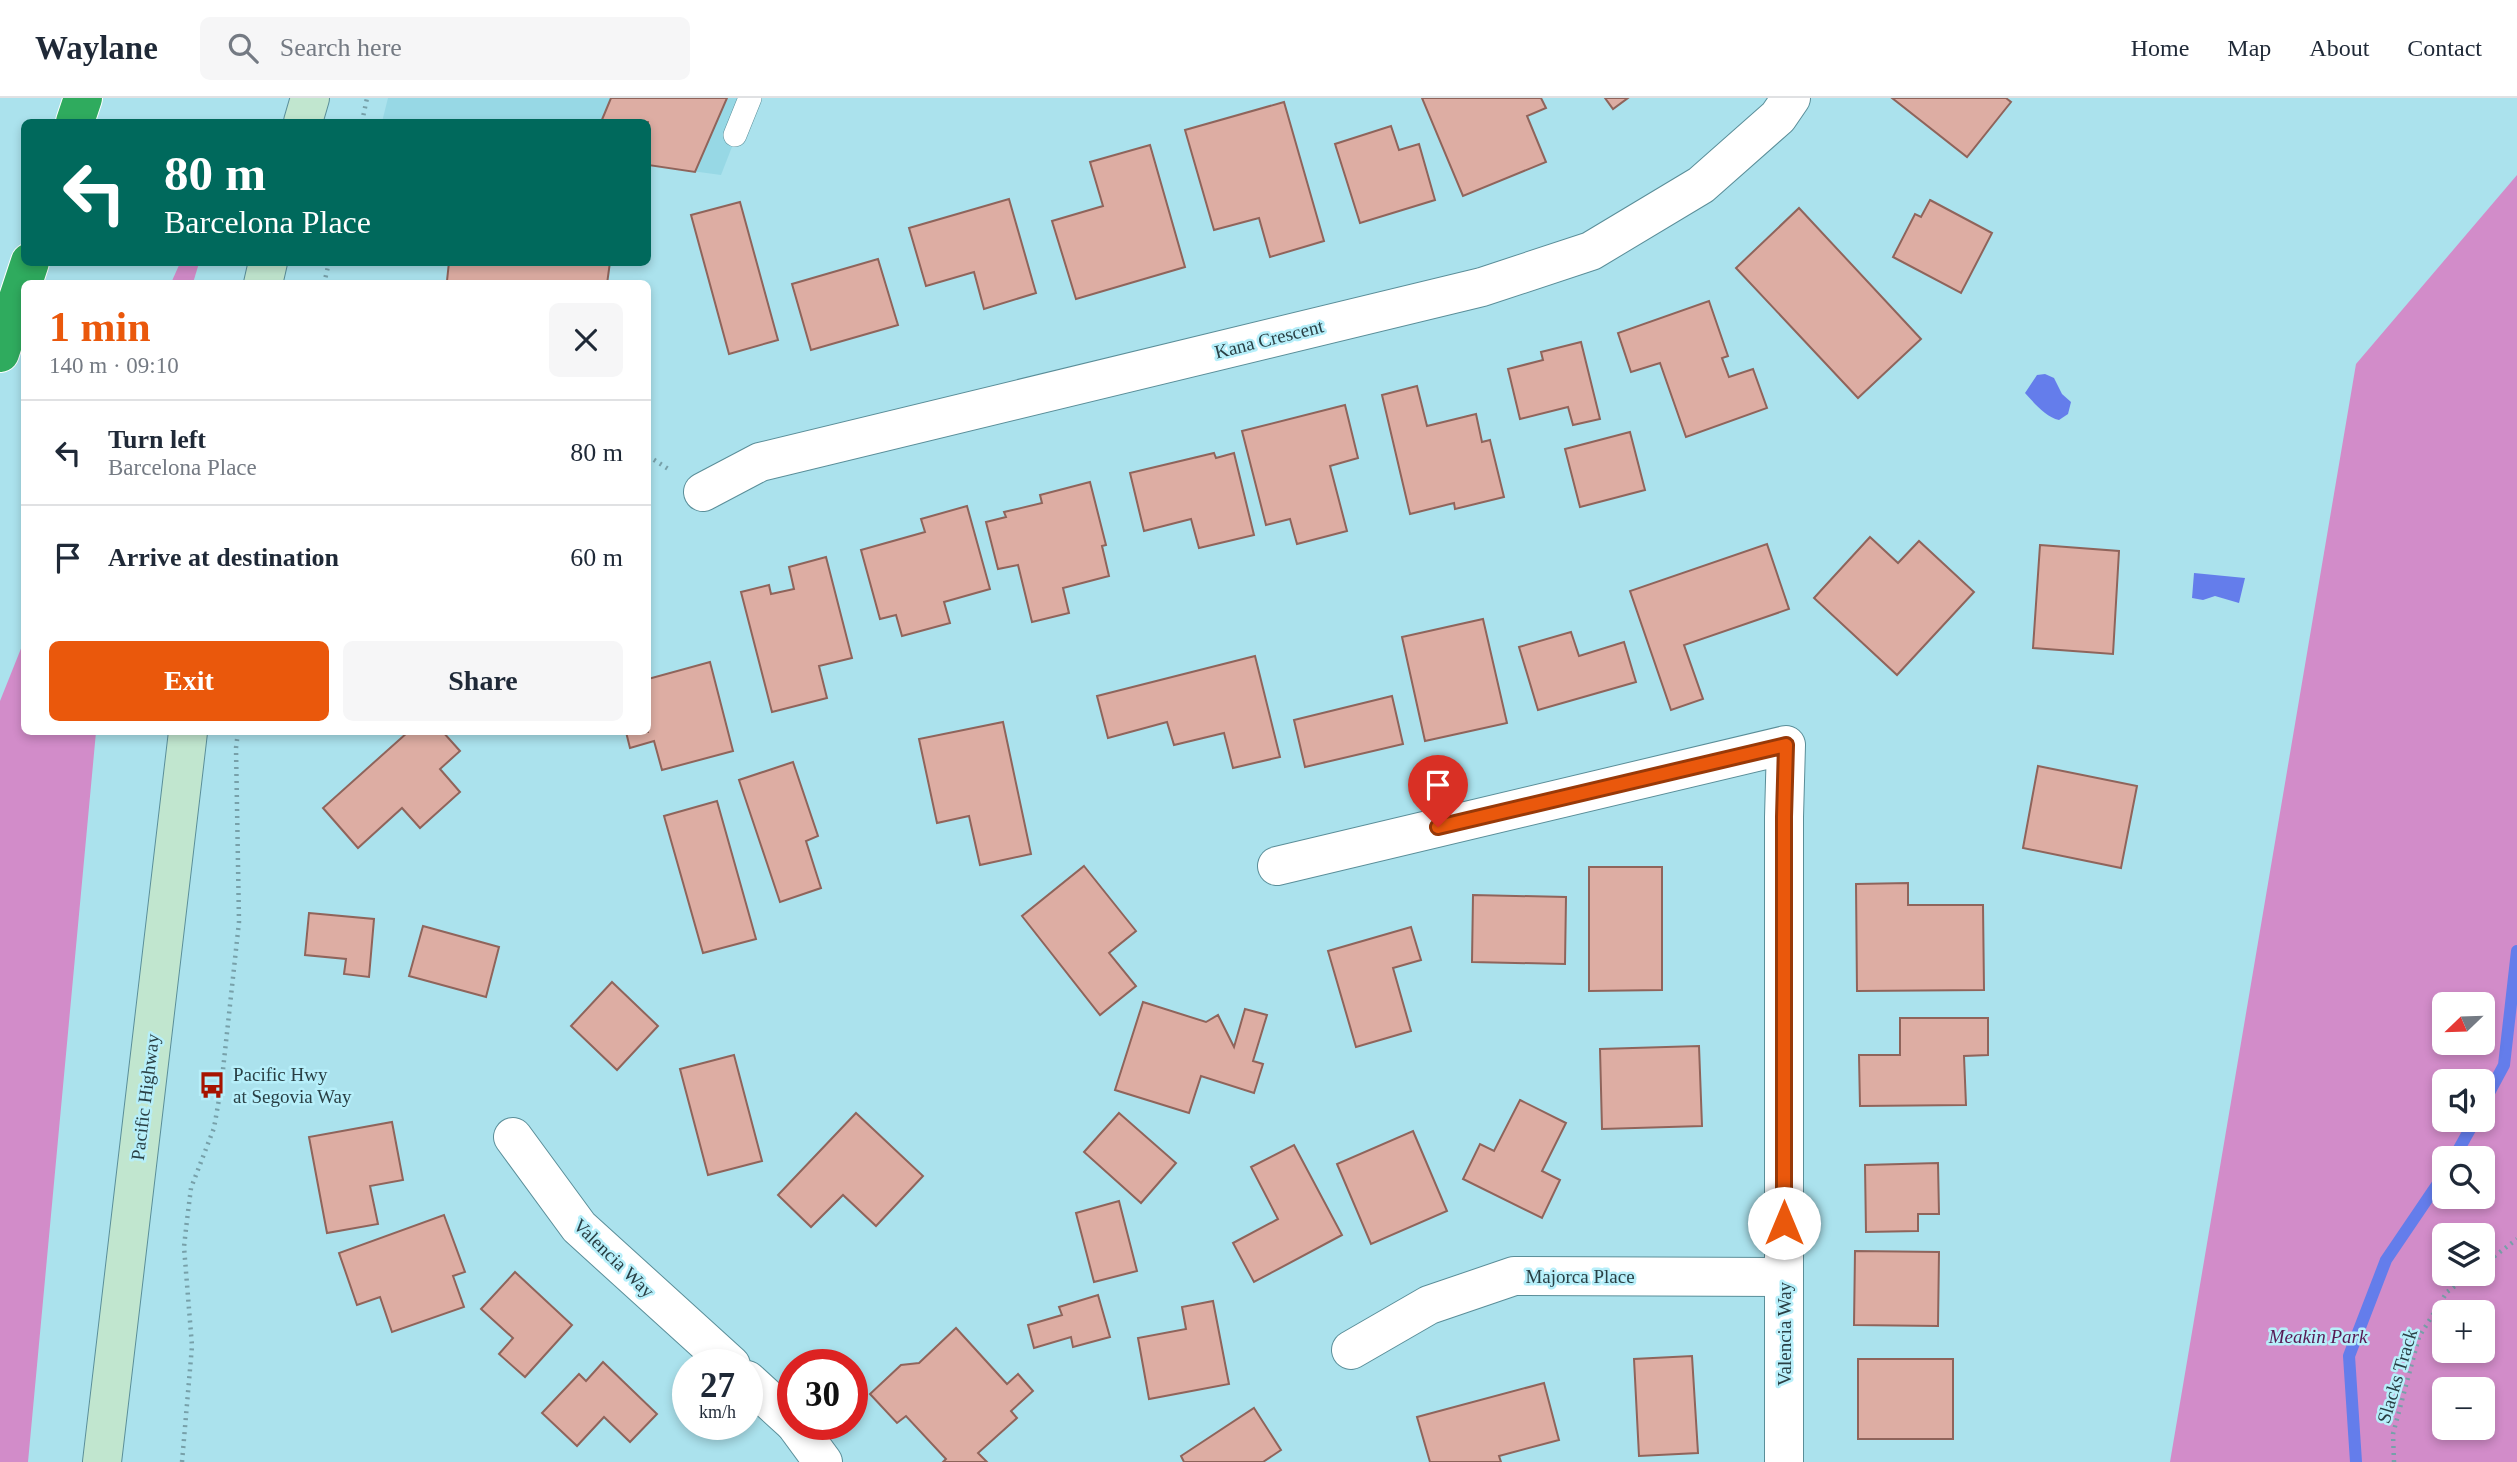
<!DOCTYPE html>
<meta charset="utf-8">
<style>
:root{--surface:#fff;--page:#f6f6f7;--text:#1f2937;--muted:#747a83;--line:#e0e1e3;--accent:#ea580c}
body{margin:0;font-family:"Times New Roman",serif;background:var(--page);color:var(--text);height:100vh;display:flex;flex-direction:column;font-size:26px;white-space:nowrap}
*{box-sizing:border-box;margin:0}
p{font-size:23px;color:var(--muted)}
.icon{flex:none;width:38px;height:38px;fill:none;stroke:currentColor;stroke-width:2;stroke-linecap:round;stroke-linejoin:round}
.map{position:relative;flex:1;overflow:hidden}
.drawer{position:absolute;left:21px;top:182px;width:630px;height:455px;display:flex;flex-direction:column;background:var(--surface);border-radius:10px;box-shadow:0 4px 10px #0003}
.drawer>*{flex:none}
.banner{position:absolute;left:21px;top:21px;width:630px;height:147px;border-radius:10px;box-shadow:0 4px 10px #0003;background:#00695c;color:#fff;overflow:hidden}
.needle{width:46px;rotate:247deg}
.tools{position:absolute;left:2432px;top:894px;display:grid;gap:14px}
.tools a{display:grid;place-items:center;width:63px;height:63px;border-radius:10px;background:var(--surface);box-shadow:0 4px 10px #0003;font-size:35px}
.speed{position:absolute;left:672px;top:1251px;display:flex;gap:14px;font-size:35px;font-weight:700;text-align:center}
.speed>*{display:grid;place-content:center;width:91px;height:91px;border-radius:50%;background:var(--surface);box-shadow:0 4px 10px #0003;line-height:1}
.speed small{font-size:18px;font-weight:400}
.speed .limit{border:10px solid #d22;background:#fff;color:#111}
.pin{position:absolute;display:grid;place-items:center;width:60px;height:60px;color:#fff;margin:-72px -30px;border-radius:50% 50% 50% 0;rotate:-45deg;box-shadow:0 0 7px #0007}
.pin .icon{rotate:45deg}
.me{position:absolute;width:77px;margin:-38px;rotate:0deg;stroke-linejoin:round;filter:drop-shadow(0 0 5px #0008)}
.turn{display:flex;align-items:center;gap:24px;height:147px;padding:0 28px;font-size:32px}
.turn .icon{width:91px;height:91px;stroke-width:2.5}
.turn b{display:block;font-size:49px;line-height:60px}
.round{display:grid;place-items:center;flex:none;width:74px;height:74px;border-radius:10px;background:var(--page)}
.summary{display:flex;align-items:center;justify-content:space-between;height:119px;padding:0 28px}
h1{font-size:42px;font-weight:700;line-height:52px;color:var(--accent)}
.primary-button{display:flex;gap:14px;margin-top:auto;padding:14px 28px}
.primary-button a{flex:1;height:80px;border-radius:10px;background:var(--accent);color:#fff;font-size:28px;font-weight:700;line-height:80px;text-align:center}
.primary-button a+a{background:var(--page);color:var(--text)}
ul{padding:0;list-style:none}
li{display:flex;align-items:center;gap:21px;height:105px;padding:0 28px;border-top:2px solid var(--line)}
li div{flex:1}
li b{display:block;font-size:26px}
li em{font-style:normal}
header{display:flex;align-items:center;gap:42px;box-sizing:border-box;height:98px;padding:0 35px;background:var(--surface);border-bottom:2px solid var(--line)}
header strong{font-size:33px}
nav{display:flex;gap:38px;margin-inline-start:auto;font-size:24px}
.search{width:490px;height:63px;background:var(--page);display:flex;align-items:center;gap:18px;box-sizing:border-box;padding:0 24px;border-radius:10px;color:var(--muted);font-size:26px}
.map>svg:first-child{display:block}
.built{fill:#97d8e5}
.green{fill:#d28cc9;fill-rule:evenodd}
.water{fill:#647deb}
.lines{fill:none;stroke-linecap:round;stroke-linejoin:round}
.stream{stroke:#647deb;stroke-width:12}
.building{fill:#ddada3;stroke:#8f645b;stroke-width:2}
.service-casing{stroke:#5a8e99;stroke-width:24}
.minor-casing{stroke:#5a8e99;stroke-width:40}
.secondary-casing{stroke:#5a8e99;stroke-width:40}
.motorway-casing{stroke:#fff;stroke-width:40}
.path{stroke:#77a0a9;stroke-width:4.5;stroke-dasharray:2 5;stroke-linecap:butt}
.service{stroke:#fff;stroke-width:23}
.minor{stroke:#fff;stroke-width:38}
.secondary{stroke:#c1e6cf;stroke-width:38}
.motorway{stroke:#2fab5e;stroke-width:38}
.route-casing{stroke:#983908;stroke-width:18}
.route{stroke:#ea580c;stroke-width:12}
.labels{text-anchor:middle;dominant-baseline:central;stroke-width:5;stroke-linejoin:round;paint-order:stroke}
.street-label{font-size:19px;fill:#293f44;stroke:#b7effa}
.poi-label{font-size:19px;fill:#293f44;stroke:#b7effa;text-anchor:start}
.park-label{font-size:19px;font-style:italic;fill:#571852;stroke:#b7effa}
</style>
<header>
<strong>Waylane</strong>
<div class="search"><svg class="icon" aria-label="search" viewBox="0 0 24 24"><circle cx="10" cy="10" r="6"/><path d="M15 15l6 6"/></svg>Search here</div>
<nav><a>Home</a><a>Map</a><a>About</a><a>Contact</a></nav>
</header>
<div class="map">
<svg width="2517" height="1364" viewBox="0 0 2517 1364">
<rect width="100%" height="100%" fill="#abe2ed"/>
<path class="built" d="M388,0h363l-30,77 -73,-10v-43h-266z"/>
<g class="green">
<path d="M2517,77v1287h-347l186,-1098zM2445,906h38v39h-38zM2445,984h38v38h-38zM2445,1060h38v39h-38zM2445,1138h38v38h-38zM2445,1214h38v39h-38zM2445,1292h38v38h-38z"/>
<path d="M180,165h19l-6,20h-22z"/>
<path d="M24,543v91h72l-68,730h-28v-761z"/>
</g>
<g class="water">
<path d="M2045,276l9,4 8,16 9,8 -3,12 -9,6c-13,-3 -25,-17 -34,-27l12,-18z"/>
<path d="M2194,475l51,5 -6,25 -24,-7 -12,4 -11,-2z"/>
</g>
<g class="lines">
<g class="stream">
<path d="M2483,1006l21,-39 13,-114"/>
<path d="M2454,1060l21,-38"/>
<path d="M2356,1364l-7,-106 37,-96 59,-87"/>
</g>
</g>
<g class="building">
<path d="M611,0h116l-32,74 -47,-7v-43h-47z"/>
<path d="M1422,0h119l5,10 -19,8 19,46 -83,34z"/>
<path d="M1605,0h23l-15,11z"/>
<path d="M1892,0h114l5,4 -44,55z"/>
<path d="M1284,4l40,139 -54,16 -11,-39 -45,12 -29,-100z"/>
<path d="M1391,28l8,24 20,-6 16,56 -75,23 -25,-79z"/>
<path d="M1150,47l35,122 -109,32 -24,-78 51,-15 -13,-44z"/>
<path d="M1009,101l27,94 -52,16 -10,-37 -48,14 -17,-58z"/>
<path d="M1930,102l62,33 -31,60 -68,-36 22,-43 6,3z"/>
<path d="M740,104l38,138 -49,14 -38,-139z"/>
<path d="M1799,110l122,131 -63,59 -122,-130z"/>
<path d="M878,161l20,66 -87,25 -19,-66z"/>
<path d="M449,164h161l-3,22h-139l-21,-3z"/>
<path d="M1709,203l19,55 -6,2 7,19 24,-8 14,39 -81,29 -26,-74 -29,9 -13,-39z"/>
<path d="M1581,244l19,77 -27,6 -5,-18 -48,12 -12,-50 35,-9 -2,-8z"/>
<path d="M1417,288l10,40 49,-12 6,28 8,-2 14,57 -49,12 -1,-6 -44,11 -28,-119z"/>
<path d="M1345,307l13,53 -28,8 17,65 -50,13 -7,-25 -24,6 -24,-94z"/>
<path d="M1630,334l15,58 -65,17 -15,-58z"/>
<path d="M1214,355l2,5 18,-5 20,82 -55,13 -8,-29 -47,12 -14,-58z"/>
<path d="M1090,384l16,63 -4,1 7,30 -46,12 6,25 -37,9 -14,-57 -20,4 -12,-47 20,-5 -2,-5 38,-9 -2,-8z"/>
<path d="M967,408l23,83 -46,13 6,21 -48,13 -6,-21 -16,4 -19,-69 64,-18 -4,-13z"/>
<path d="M1870,439l28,26 21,-22 55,51 -77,83 -83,-77z"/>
<path d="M1767,446l22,65 -105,36 19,54 -32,11 -41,-119z"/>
<path d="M2040,447l79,6 -6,103 -80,-6z"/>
<path d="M826,459l26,101 -33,8 8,32 -55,14 -31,-120 28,-7 2,9 23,-5 -5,-22z"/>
<path d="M1483,521l24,104 -82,18 -23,-104z"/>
<path d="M1571,534l8,24 45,-14 12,40 -98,28 -19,-63z"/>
<path d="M1255,558l25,101 -47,11 -9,-35 -50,12 -7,-23 -59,16 -11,-42z"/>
<path d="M710,564l23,89 -71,19 -8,-29 -24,7 -4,-16h22v-53z"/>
<path d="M1392,598l11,48 -98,23 -11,-47z"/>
<path d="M1003,624l28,132 -51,11 -11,-49 -32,7 -18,-84z"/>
<path d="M408,634h35l17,19 -20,18 20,23 -40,36 -18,-20 -44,40 -35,-40z"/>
<path d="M793,664l25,74 -12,5 15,47 -41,14 -41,-122z"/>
<path d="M2038,668l99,20 -16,82 -98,-20z"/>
<path d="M717,703l39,138 -53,14 -39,-137z"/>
<path d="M1084,768l52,65 -27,22 27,33 -36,29 -78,-99z"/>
<path d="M1589,769h73v123l-73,1z"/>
<path d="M1908,785v22h75l1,85 -127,1 -1,-107z"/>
<path d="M1473,797l93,2 -1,67 -93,-2z"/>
<path d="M309,815l65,6 -5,58 -25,-3 2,-15 -41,-4z"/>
<path d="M423,828l76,21 -13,50 -77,-21z"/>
<path d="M1411,829l10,33 -28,8 18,63 -55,16 -28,-96z"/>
<path d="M612,884l46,44 -41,44 -46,-44z"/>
<path d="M1143,904l63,20 12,-7 16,32 11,-38 22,6 -14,46 10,3 -9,29 -53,-17 -12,37 -74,-23z"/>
<path d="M1900,920h88v37l-24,1 2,49 -106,1 -1,-51h41z"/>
<path d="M1699,948l3,80 -100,3 -2,-80z"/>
<path d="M734,957l28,106 -54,14 -28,-106z"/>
<path d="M1520,1002l46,23 -24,48 18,9 -18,38 -79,-39 17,-35 14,7z"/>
<path d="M856,1015l67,63 -47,50 -33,-31 -32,32 -33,-32z"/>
<path d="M1119,1015l57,50 -35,40 -57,-51z"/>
<path d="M392,1024l11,58 -33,6 8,38 -51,9 -18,-96z"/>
<path d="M1413,1033l34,80 -76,33 -34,-80z"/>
<path d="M1294,1047l48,90 -88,47 -21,-39 45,-24 -27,-52z"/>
<path d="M1938,1065l1,51h-21v17l-52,1 -1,-67z"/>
<path d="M1119,1103l18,70 -43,11 -18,-69z"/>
<path d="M444,1117l21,57 -12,4 11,31 -72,25 -12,-35 -23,8 -18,-52z"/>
<path d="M1855,1153l84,1 -1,74 -84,-1z"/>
<path d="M515,1174l57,53 -47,52 -26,-23 14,-16 -32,-29z"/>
<path d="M1098,1197l12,42 -37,10 -2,-10 -37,11 -6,-23 34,-10 -3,-8z"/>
<path d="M1213,1203l16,83 -80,15 -11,-61 48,-9 -4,-22z"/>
<path d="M956,1230l51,56 11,-10 15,17 -22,20 6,7 -39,35 9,9h-44l3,-3 -40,-43 -9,7 -27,-29 31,-29 18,-2z"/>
<path d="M1692,1258l6,97 -59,3 -5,-97z"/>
<rect x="1858" y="1261" width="95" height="80"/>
<path d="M603,1264l54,52 -27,28 -26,-25 -27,29 -35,-33 37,-39 7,7z"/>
<path d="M1544,1285l15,57 -60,16 2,6h-71l-13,-45z"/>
<path d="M1254,1310l27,42 -18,12h-79l-3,-6z"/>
</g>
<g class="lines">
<defs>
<path id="service" d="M735,37l15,-37"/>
<g id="minor">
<path d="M703,394l57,-30 722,-175 109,-36 110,-66 77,-68 13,-19"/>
<path d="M1277,768l509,-121 -2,72v645"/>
<path d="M513,1039l66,90 152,138"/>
<path d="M1351,1252l78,-45 85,-29 270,1"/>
<path d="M747,1282l46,42"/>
<path d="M795,1326l28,38"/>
</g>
<g id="secondary">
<path d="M303,24l7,-24"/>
<path d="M263,186l5,-22"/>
<path d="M102,1364l86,-730"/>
</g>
<g id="motorway">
<path d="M75,24l8,-24"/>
<path d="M0,255l30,-91"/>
</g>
</defs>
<use href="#service" class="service-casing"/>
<use href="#minor" class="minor-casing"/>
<use href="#secondary" class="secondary-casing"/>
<use href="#motorway" class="motorway-casing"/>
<g class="path">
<path d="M362,24l5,-24"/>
<path d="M324,186l5,-22"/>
<path d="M648,358l22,14"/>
<path d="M2483,1167l34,-26"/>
<path d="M182,1364l10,-116 -8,-99 3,-27 4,-32 23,-60 7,-40 18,-166 -3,-174 2,-16"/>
<path d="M2394,1364l-1,-28 26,-97 28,-45 24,-18"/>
</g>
<use href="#service" class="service"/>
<use href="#minor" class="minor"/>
<use href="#secondary" class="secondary"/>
<use href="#motorway" class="motorway"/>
</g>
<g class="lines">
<defs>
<path id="route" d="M1438,729l348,-82 -2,72v406"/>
</defs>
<use href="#route" class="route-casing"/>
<use href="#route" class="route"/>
</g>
<defs>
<symbol id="bus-bare" viewBox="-9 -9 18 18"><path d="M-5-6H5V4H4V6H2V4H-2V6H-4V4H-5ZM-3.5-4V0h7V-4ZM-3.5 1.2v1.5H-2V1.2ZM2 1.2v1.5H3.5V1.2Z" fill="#a61400" stroke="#b7effa" stroke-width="2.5" paint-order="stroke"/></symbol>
</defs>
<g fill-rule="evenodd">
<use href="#bus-bare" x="193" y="968" width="38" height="38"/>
</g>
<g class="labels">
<g class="street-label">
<text transform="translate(1269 241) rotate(-14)">Kana Crescent</text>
<text transform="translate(145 999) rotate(-83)">Pacific Highway</text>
<text transform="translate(614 1160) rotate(44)">Valencia Way</text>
<text x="1580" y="1178">Majorca Place</text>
<text transform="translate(1784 1236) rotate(-90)">Valencia Way</text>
<text transform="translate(2397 1278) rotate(-73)">Slacks Track</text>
</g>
<g class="poi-label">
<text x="233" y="976">Pacific Hwy<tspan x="233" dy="22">at Segovia Way</tspan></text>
</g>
<g class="park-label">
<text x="2318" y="1238">Meakin Park</text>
</g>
</g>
</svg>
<div class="tools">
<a><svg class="needle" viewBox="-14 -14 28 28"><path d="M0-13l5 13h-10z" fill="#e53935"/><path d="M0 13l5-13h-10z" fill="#747a83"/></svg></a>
<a><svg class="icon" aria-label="sound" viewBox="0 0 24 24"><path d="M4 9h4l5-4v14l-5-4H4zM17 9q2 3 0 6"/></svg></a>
<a><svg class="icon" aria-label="search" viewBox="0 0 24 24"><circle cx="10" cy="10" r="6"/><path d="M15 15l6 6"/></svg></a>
<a><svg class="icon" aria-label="layers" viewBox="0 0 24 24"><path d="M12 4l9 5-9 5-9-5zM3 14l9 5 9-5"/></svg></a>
<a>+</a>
<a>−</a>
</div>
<div class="speed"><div>27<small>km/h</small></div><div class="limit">30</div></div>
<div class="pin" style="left:1438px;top:729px;background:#d93025"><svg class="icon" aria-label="arrive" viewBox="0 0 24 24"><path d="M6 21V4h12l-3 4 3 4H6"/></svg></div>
<svg class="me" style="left:1784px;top:1125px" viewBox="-20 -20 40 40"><circle r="19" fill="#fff"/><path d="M0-13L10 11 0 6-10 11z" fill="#ea580c"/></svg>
<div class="banner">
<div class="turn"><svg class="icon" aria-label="left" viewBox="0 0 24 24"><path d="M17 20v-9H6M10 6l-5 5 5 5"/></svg><div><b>80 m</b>Barcelona Place</div></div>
</div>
<section class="drawer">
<div class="summary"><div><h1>1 min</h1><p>140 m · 09:10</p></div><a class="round"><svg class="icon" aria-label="close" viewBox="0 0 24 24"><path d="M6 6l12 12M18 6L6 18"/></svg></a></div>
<ul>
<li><svg class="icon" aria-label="left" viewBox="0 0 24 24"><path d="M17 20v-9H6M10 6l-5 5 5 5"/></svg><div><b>Turn left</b><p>Barcelona Place</p></div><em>80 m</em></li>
<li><svg class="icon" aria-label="arrive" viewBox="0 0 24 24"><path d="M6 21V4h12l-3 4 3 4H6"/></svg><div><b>Arrive at destination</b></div><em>60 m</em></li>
</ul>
<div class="primary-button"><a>Exit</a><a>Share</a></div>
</section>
</div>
